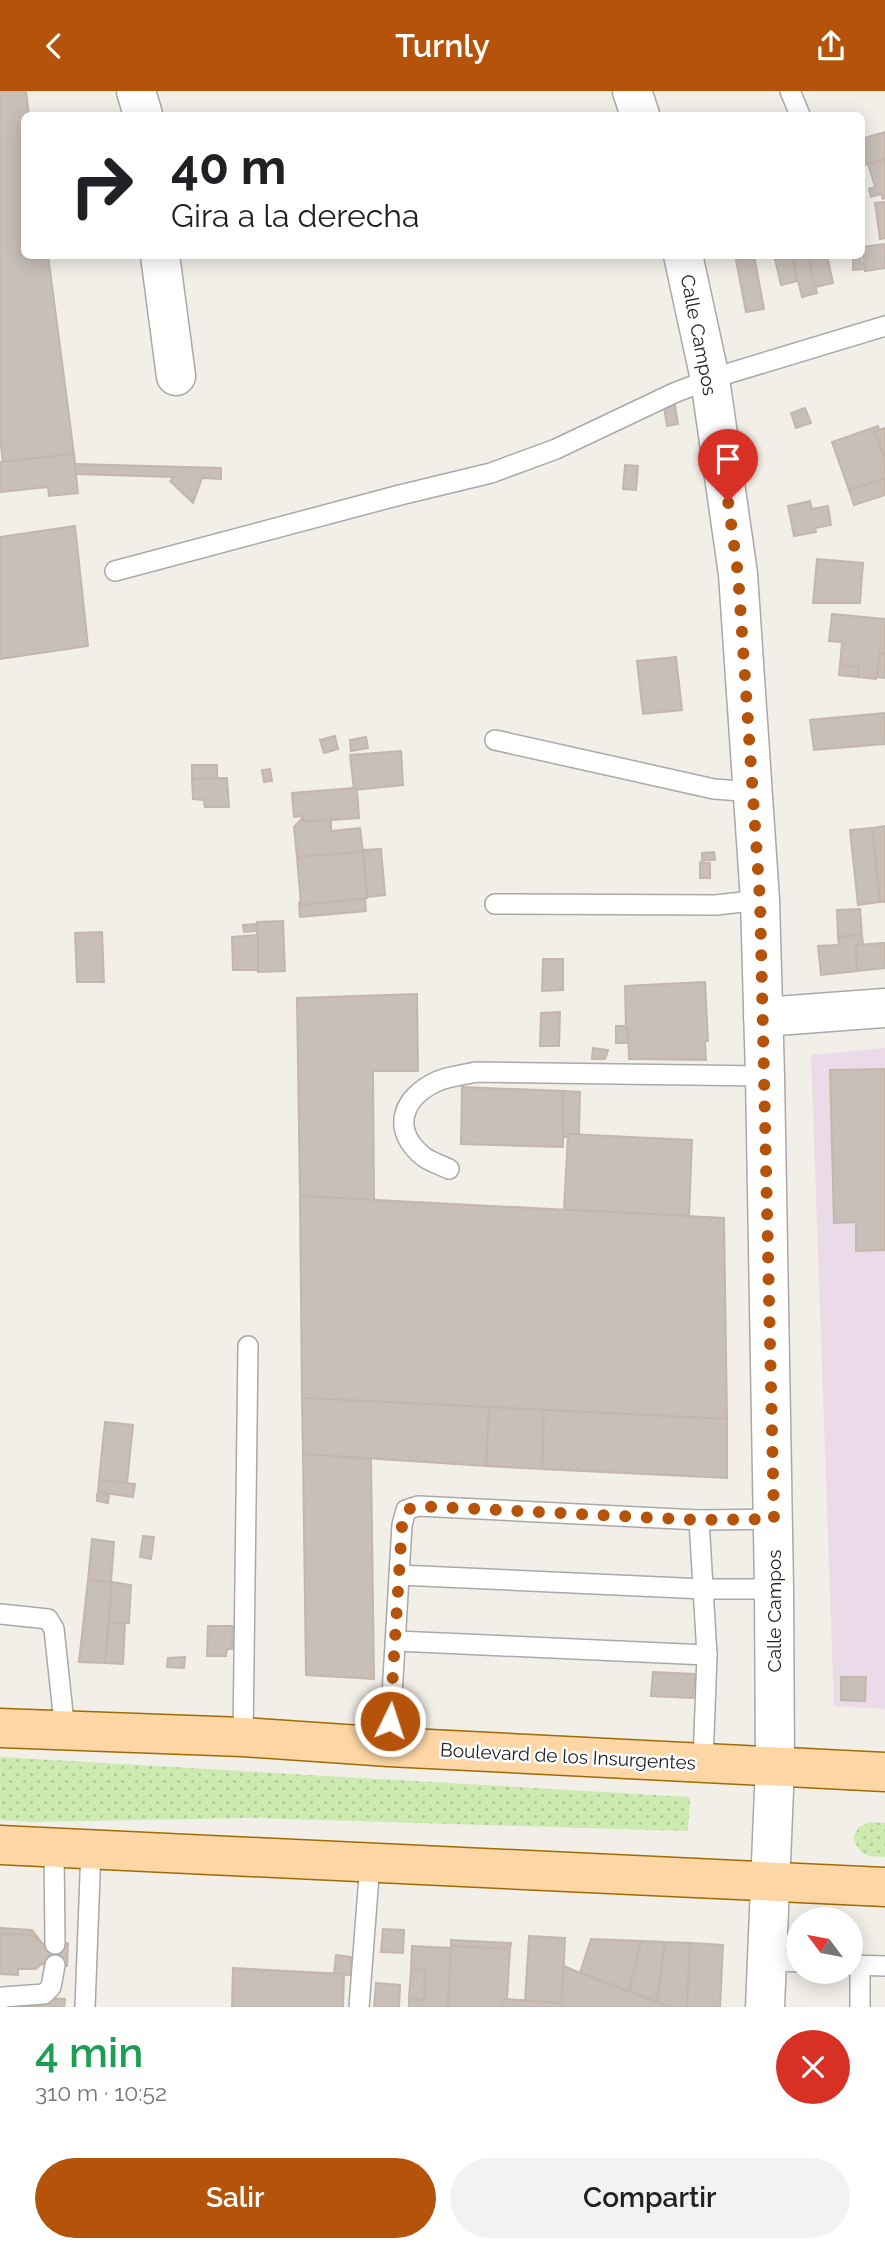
<!DOCTYPE html>
<html lang="es">
<meta charset="utf-8">
<style>
:root{--surface:#fff;--page:#f2f2f2;--text:#202124;--muted:#757577;--accent:#b45309}
body{margin:0;font-family:Raleway,sans-serif;background:var(--page);color:var(--text);height:100vh;display:flex;flex-direction:column;font-size:26px;white-space:nowrap}
*{box-sizing:border-box;margin:0}
p{font-size:23px;color:var(--muted)}
.icon{flex:none;width:38px;height:38px;fill:none;stroke:currentColor;stroke-width:2;stroke-linecap:round;stroke-linejoin:round}
.map{position:relative;height:1916px;overflow:hidden}
.drawer{display:flex;flex-direction:column;background:var(--surface);flex:1}
.drawer>*{flex:none}
.top-card{position:absolute;left:21px;top:21px;width:844px;height:147px;border-radius:10px;box-shadow:0 4px 18px #0003;background:#fff;color:var(--text);overflow:hidden}
.needle{width:46px;rotate:302deg}
.controls{position:absolute;left:786px;top:1816px;display:grid;gap:14px}
.controls a{display:grid;place-items:center;width:77px;height:77px;border-radius:50%;background:var(--surface);box-shadow:0 4px 18px #0003;font-size:35px}
.pin{position:absolute;display:grid;place-items:center;width:60px;height:60px;color:#fff;margin:-72px -30px;border-radius:50% 50% 50% 0;rotate:-45deg;box-shadow:0 0 7px #0007}
.pin .icon{rotate:45deg}
.me{position:absolute;width:77px;margin:-38px;rotate:4deg;stroke-linejoin:round;filter:drop-shadow(0 0 5px #0008)}
.turn{display:flex;align-items:center;gap:24px;height:147px;padding:0 35px;font-size:32px}
.turn .icon{width:91px;height:91px;stroke-width:2.5}
.turn b{display:block;font-size:49px;line-height:60px}
.round{display:grid;place-items:center;flex:none;width:74px;height:74px;border-radius:37px;background:var(--page)}
.head{display:flex;align-items:center;justify-content:space-between;height:119px;padding:0 35px}
h1{font-size:42px;font-weight:600;line-height:52px;color:#1e9e55}
.action{display:flex;gap:14px;margin-top:auto;padding:14px 35px}
.action a{flex:1;height:80px;border-radius:42px;background:var(--accent);color:#fff;font-size:28px;font-weight:600;line-height:80px;text-align:center}
.action a+a{background:var(--page);color:var(--text)}
header{display:flex;justify-content:space-between;align-items:center;height:91px;padding:0 35px;background:var(--accent);color:#fff;font-size:32px;font-weight:600}
.map>svg:first-child{display:block}
.industrial{fill:#ebdbe8}
.grass{fill:url(#grass-dots)}
.building{fill:#c7bfb8;stroke:#c4b6ab;stroke-width:2}
.lines{fill:none;stroke-linecap:round;stroke-linejoin:round}
.service-casing{stroke:#a9a9a9;stroke-width:22}
.minor-casing{stroke:#a9a9a9;stroke-width:41}
.tertiary-casing{stroke:#a9a9a9;stroke-width:41}
.primary-casing{stroke:#a06b00;stroke-width:41}
.service{stroke:#fff;stroke-width:19}
.minor{stroke:#fff;stroke-width:38}
.tertiary{stroke:#fff;stroke-width:38}
.primary{stroke:#fcd6a4;stroke-width:38}
.route{stroke:#b45309;stroke-width:12;stroke-dasharray:0 21.6}
.labels{text-anchor:middle;dominant-baseline:central;stroke-width:5;stroke-linejoin:round;paint-order:stroke}
.street-label{font-size:19px;fill:#222;stroke:#fff}
</style>
<header><svg class="icon" aria-label="back" viewBox="0 0 24 24"><path d="M15 5l-7 7 7 7"/></svg>Turnly<svg class="icon" aria-label="share" viewBox="0 0 24 24"><path d="M12 15V3M7 8l5-5 5 5M5 13v7h14v-7"/></svg></header>
<div class="map">
<svg width="885" height="1916" viewBox="0 0 885 1916">
<defs>
<pattern id="grass-dots" width="8" height="8" patternUnits="userSpaceOnUse" patternTransform="scale(1.75)"><rect width="8" height="8" fill="#cdebb0"/><path d="M2 2h.1M6 6h.1" fill="none" stroke="#b0c997" stroke-width="1.8" stroke-linecap="round"/></pattern>
</defs>
<rect width="100%" height="100%" fill="#f2efe9"/>
<path class="industrial" d="M885,957v661l-51,-3 -23,-651z"/>
<g class="grass">
<path d="M0,1666l690,40 -2,34 -438,-13 -221,4 -29,-2z"/>
<path d="M870,1731l15,1v34c-19,-1 -25,-1 -32,-20l6,-10z"/>
</g>
<g class="building">
<path d="M0,0h26l3,24h-5v140h24l26,199 -71,8 -3,-22z"/>
<path d="M885,41v27l-24,7v-27z"/>
<path d="M885,68v39l-2,1 -2,-5 -10,3 -2,-8 6,-2 -7,-23z"/>
<path d="M885,111v36l-5,1 -5,-36z"/>
<path d="M885,153v24l-20,3 -3,-24z"/>
<path d="M735,164h19l10,54 -18,3z"/>
<path d="M774,164h18l5,26 -16,4z"/>
<path d="M792,164h16l9,38 -15,4z"/>
<path d="M808,164h19l6,28 -18,4z"/>
<path d="M853,164h7l1,8h3l1,6 -12,1z"/>
<path d="M675,314l3,19 -11,2 -3,-19z"/>
<path d="M805,317l6,15 -15,5 -5,-15z"/>
<path d="M878,335l1,4 -4,1 10,29v18l-36,12 -17,-48z"/>
<path d="M885,337v32l-10,-29z"/>
<path d="M74,363l4,39 -29,3 -1,-9 -48,5v-30z"/>
<path d="M75,373l146,4v11l-19,-1 -9,25 -23,-22 4,-4 -98,-3z"/>
<path d="M625,374l13,1 -2,24 -13,-1z"/>
<path d="M885,387v17l-31,10 -5,-15z"/>
<path d="M810,410l2,8 16,-3 3,19 -16,3 1,4 -22,4 -6,-30z"/>
<path d="M75,435l13,120 -88,13v-122z"/>
<path d="M817,468l46,4 -3,40h-47z"/>
<path d="M832,523l53,5v35l-5,-1 -4,26 -18,-2 1,-10 -19,-2 2,-23 -13,-1z"/>
<path d="M880,562l5,1v24l-8,-1z"/>
<path d="M676,566l6,53 -39,4 -6,-53z"/>
<path d="M840,574l19,2 -1,10 -19,-2z"/>
<path d="M885,622v31l-71,6 -4,-30z"/>
<path d="M335,645l3,13 -14,4 -4,-13z"/>
<path d="M366,646l2,11 -17,3 -1,-11z"/>
<path d="M401,660l2,34 -49,5 -4,-35z"/>
<path d="M192,674h25v13l-25,1z"/>
<path d="M270,678l2,12 -8,1 -2,-12z"/>
<path d="M227,687l2,29h-24l-1,-7 -11,-1 -1,-20z"/>
<path d="M354,697l3,1 2,29 -56,4v-6l-9,1 -2,-24z"/>
<path d="M303,726v5l28,-3v12l29,-3 3,24 -66,5 -3,-30z"/>
<path d="M885,735v76h-5l-8,-74z"/>
<path d="M872,737l8,74 -22,3 -8,-75z"/>
<path d="M381,758l4,46 -18,2 -4,-47z"/>
<path d="M363,761l4,46 -66,7 -4,-48z"/>
<path d="M714,761l1,8h-13v-7z"/>
<path d="M700,771l10,1v15h-10z"/>
<path d="M365,808l1,12 -66,6 -1,-15h2v3z"/>
<path d="M860,818l2,26 -24,2 -1,-27z"/>
<path d="M283,830l2,50 -27,1 -1,-50z"/>
<path d="M256,833v7l-12,1 -1,-7z"/>
<path d="M102,841l2,50h-27l-2,-49z"/>
<path d="M258,844v35h-25l-1,-33z"/>
<path d="M862,844l1,9 -7,1 1,26 -36,4 -3,-29 21,-1 -1,-8z"/>
<path d="M885,852v25l-28,3 -1,-26z"/>
<path d="M543,868h20v31l-21,1z"/>
<path d="M705,891l3,59h-3l1,19 -77,-1 -1,-30h-2l-1,-43z"/>
<path d="M417,903l1,77h-45l1,129 -74,-4 -3,-198z"/>
<path d="M560,921l-1,34h-19l1,-33z"/>
<path d="M616,935h10v3h2v14h-12z"/>
<path d="M593,957l15,2 -3,9h-13z"/>
<path d="M885,978v181l-29,1v-29l-22,1 -4,-153z"/>
<path d="M462,996l101,4v56l-102,-3z"/>
<path d="M563,1000l17,1 -1,42h-11v3h-5z"/>
<path d="M568,1043l124,6 -3,76 -125,-6z"/>
<path d="M300,1105l424,22 3,201 -425,-21z"/>
<path d="M302,1307l187,9 -3,59 -183,-12z"/>
<path d="M489,1316l55,3 -2,59 -56,-3z"/>
<path d="M544,1319l183,9v59l-185,-9z"/>
<path d="M105,1331l28,3 -6,58 -28,-3z"/>
<path d="M303,1363l68,5 3,220 -68,-4z"/>
<path d="M99,1389l36,4 -2,13 -35,-5z"/>
<path d="M97,1403l12,1 -1,8 -11,-2z"/>
<path d="M143,1445l11,1 -3,22 -11,-2z"/>
<path d="M92,1448l22,3 -3,40 -23,-2z"/>
<path d="M88,1489l24,2 -7,81 -26,-1z"/>
<path d="M112,1491l19,3 -2,38 -20,-1z"/>
<path d="M109,1531l16,1 -2,41 -18,-1z"/>
<path d="M208,1535h25l-1,23h-5l-1,7h-19z"/>
<path d="M185,1566l-1,11 -17,-1 1,-9z"/>
<path d="M653,1581l42,2 -2,24 -42,-2z"/>
<path d="M841,1586h25l-1,24 -24,-1z"/>
<path d="M0,1837l32,2 11,14 -11,-9 -32,-1z"/>
<path d="M383,1838l21,1 -1,23 -22,-1z"/>
<path d="M0,1843l32,1 11,9 25,-1 -1,23 -26,-2 -5,5h-18v6l-18,-1z"/>
<path d="M529,1845l36,2 -3,65 -37,-2z"/>
<path d="M591,1848l50,2 -12,50 -49,-18z"/>
<path d="M451,1849l60,3 -1,6 -59,-3z"/>
<path d="M641,1850l24,1 -8,60 -28,-11z"/>
<path d="M665,1851l25,1 -3,64h-17l-13,-5z"/>
<path d="M690,1852l33,2 -3,62h-33z"/>
<path d="M412,1855l39,2 -3,59h-39v-8l15,1 1,-30 -14,-1z"/>
<path d="M451,1855l59,3 -3,51 -4,-1 -1,8h-54z"/>
<path d="M336,1864l16,2 -2,18 -16,-1z"/>
<path d="M564,1875l16,7 90,34h-109z"/>
<path d="M233,1877l111,6 -1,33h-111z"/>
<path d="M411,1878l14,1 -1,30 -15,-1z"/>
<path d="M376,1892l24,2 -1,22h-25z"/>
<path d="M15,1906l50,2 -1,8h-49z"/>
<path d="M503,1908l59,4 -1,4h-59z"/>
</g>
<g class="lines">
<defs>
<g id="service">
<path d="M790,0l10,24"/>
<path d="M115,480l285,-76 91,-22 65,-24 118,-56 36,-14 175,-53"/>
<path d="M495,649l219,49 40,3"/>
<path d="M495,813l221,1 44,-5"/>
<path d="M449,1078c-8,-4 -18,-7 -25,-12 -34,-27 -22,-60 14,-76 12,-5 26,-6 38,-9l289,4"/>
<path d="M699,1429l8,135 -4,107"/>
<path d="M399,1484l305,14h70"/>
<path d="M0,1523l48,5 6,10 11,103"/>
<path d="M396,1550l311,14"/>
<path d="M243,1646l5,-391"/>
<path d="M389,1656l13,-222 4,-15 12,-4 281,14 75,-1"/>
<path d="M54,1757l1,96"/>
<path d="M767,1869l31,2"/>
<path d="M850,1874l35,1"/>
<path d="M860,1874v42"/>
<path d="M0,1909l3,-3 41,-3 7,-7 4,-22"/>
<path d="M85,1916l6,-158"/>
<path d="M359,1916l11,-144"/>
</g>
<g id="minor">
<path d="M136,0l7,24"/>
<path d="M160,164l16,121"/>
<path d="M763,926l122,-9"/>
</g>
<g id="tertiary">
<path d="M632,0l8,24"/>
<path d="M683,164l27,124 28,195 22,326 5,176 9,513 1,177 -10,241"/>
</g>
<g id="primary">
<path d="M0,1637l243,9 146,10 496,25"/>
<path d="M0,1754l885,42"/>
</g>
</defs>
<use href="#service" class="service-casing"/>
<use href="#minor" class="minor-casing"/>
<use href="#tertiary" class="tertiary-casing"/>
<use href="#primary" class="primary-casing"/>
<use href="#service" class="service"/>
<use href="#minor" class="minor"/>
<use href="#tertiary" class="tertiary"/>
<use href="#primary" class="primary"/>
</g>
<g class="lines">
<path class="route" d="M390,1630l12,-196 4,-15 12,-4 281,14 75,-1 -14,-619 -22,-326 -10,-73"/>
</g>
<g class="labels">
<g class="street-label">
<text transform="translate(699 244) rotate(79)">Calle Campos</text>
<text transform="translate(774 1520) rotate(-90)">Calle Campos</text>
<text transform="translate(568 1665) rotate(3)">Boulevard de los Insurgentes</text>
</g>
</g>
</svg>
<div class="controls">
<a><svg class="needle" viewBox="-14 -14 28 28"><path d="M0-13l5 13h-10z" fill="#e53935"/><path d="M0 13l5-13h-10z" fill="#757577"/></svg></a>
</div>
<div class="pin" style="left:728px;top:410px;background:#d93025"><svg class="icon" aria-label="arrive" viewBox="0 0 24 24"><path d="M6 21V4h12l-3 4 3 4H6"/></svg></div>
<svg class="me" style="left:390px;top:1630px" viewBox="-20 -20 40 40"><circle r="17" fill="#b45309" stroke="#fff" stroke-width="3"/><path d="M0-11L8 9 0 5-8 9z" fill="#fff"/></svg>
<div class="top-card">
<div class="turn"><svg class="icon" aria-label="right" viewBox="0 0 24 24"><path d="M7 20v-9h11M14 6l5 5-5 5"/></svg><div><b>40 m</b>Gira a la derecha</div></div>
</div>
</div>
<section class="drawer">
<div class="head"><div><h1>4 min</h1><p>310 m · 10:52</p></div><a class="round" style="background:#d93025;color:#fff"><svg class="icon" aria-label="close" viewBox="0 0 24 24"><path d="M6 6l12 12M18 6L6 18"/></svg></a></div>
<div class="action"><a>Salir</a><a>Compartir</a></div>
</section>
